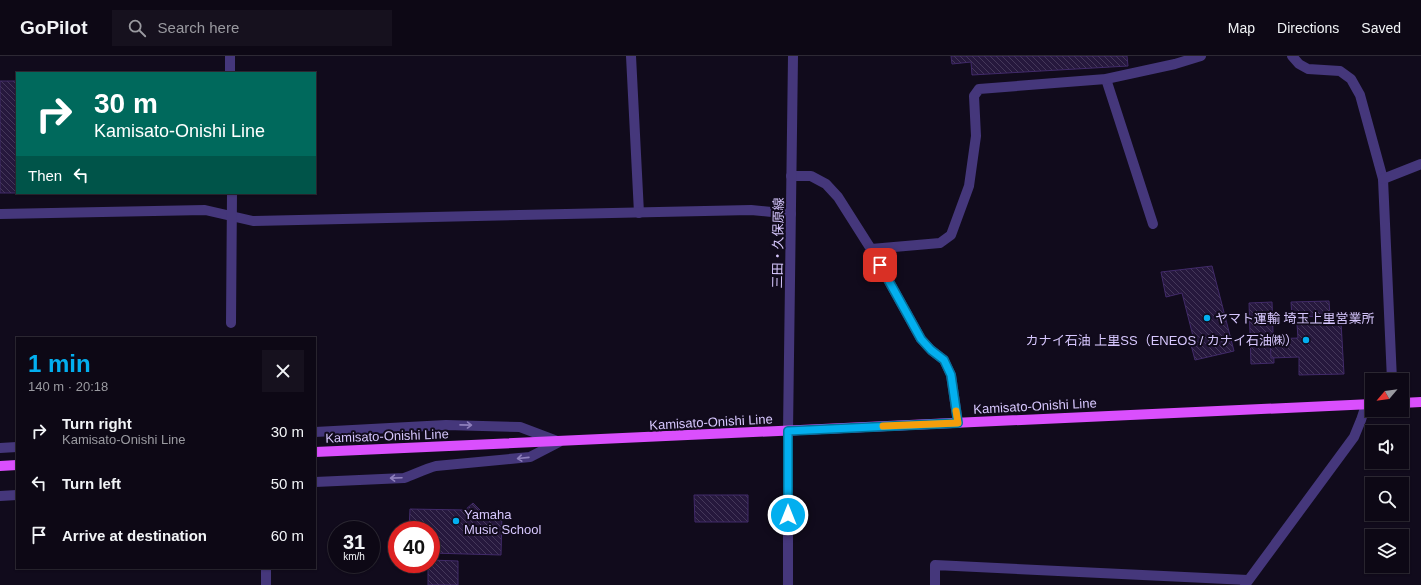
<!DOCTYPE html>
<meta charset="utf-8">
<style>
:root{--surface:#0d0815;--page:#16111e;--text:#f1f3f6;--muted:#9a9aa0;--line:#2d2934;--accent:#03afef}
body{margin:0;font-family:Arial,"Noto Sans JP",sans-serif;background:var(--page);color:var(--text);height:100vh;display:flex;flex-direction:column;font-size:15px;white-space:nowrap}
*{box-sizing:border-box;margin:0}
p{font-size:13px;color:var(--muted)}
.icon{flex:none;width:22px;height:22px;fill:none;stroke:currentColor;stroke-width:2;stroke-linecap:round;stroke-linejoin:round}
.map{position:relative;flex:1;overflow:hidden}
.drawer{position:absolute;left:16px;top:281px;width:300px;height:232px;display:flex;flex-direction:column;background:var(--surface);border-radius:0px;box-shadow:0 1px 3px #0004,0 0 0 1px var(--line)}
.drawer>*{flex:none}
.hud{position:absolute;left:16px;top:16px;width:300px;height:122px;border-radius:0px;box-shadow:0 1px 3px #0004,0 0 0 1px var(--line);background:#00695c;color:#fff;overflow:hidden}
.needle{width:26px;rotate:241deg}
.fabs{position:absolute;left:1365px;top:317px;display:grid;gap:8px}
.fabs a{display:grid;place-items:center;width:44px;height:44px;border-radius:0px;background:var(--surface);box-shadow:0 1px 3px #0004,0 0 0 1px var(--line);font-size:20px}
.speed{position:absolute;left:328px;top:465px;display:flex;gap:8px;font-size:20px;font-weight:700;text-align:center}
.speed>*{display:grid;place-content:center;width:52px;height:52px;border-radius:50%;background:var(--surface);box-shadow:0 1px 3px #0004,0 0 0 1px var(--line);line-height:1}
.speed small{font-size:10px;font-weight:400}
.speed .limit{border:6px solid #d22;background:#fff;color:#111}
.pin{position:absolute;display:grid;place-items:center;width:34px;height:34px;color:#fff;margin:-17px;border-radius:8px;box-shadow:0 2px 6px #0006}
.me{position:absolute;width:44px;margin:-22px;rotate:0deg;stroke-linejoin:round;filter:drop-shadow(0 0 3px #0008)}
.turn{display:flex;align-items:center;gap:14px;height:84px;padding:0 12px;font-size:18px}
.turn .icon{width:52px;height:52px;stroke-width:2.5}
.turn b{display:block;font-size:28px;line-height:34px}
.then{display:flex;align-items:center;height:38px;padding:0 12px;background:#0003;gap:8px;font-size:15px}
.round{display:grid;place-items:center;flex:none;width:42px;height:42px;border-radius:0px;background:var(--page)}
.headline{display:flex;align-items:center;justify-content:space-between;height:68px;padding:0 12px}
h1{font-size:24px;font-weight:800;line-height:30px;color:var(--accent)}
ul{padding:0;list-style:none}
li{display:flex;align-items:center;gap:12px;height:52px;padding:0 12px}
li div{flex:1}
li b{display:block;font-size:15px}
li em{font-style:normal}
header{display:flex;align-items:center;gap:24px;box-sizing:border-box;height:56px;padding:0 20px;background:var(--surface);border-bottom:1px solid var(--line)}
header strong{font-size:19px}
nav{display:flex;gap:22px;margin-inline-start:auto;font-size:14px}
.search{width:280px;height:36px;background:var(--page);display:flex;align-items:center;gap:10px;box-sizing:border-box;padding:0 14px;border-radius:0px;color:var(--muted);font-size:15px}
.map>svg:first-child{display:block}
.building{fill:url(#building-back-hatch);stroke:#412a69}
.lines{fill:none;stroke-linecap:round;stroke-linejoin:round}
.service{stroke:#45377b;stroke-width:10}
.minor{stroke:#45377b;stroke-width:10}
.tertiary{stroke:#45377b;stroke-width:10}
.primary{stroke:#da4ffd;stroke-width:10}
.oneway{stroke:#8e7fbc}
.route-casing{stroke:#02729b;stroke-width:10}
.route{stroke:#03afef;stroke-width:7}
.slow{stroke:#f59e0b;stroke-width:7}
.poi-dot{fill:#03afef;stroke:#110b1c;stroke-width:1.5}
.labels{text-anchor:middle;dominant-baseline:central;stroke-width:4;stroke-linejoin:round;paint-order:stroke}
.street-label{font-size:13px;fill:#d7c7fe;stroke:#110b1c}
.poi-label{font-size:13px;fill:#d7c7fe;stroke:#110b1c;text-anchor:start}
</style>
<header>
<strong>GoPilot</strong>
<div class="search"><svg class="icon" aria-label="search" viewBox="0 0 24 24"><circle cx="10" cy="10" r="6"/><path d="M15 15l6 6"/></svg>Search here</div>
<nav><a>Map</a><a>Directions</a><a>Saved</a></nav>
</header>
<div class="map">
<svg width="1421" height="529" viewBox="0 0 1421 529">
<defs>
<pattern id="building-back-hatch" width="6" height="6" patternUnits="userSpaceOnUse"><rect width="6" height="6" fill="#26183d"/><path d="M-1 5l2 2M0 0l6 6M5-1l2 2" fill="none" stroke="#45385a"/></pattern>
</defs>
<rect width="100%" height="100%" fill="#110b1c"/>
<g class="building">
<path d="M951,0h176l1,10 -156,9 -1,-13 -19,2z"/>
<rect x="0" y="25" width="17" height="112"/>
<path d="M1212,210l22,85 -39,9 -5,-19 4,-1 -12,-47 -16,4 -5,-25z"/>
<path d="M1329,245l1,15 -38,1 -1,-15z"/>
<path d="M1272,246l2,61 -23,1 -2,-61z"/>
<path d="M1341,266l3,52 -45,1v-18l-28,1 -1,-19 28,-1 -1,-14z"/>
<path d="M694,439h54v27h-53z"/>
<path d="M473,447l8,8 21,1 -1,43 -70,-2v-23h-22l1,-21 55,1z"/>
<path d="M431,504l27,1v24h-30v-21h3z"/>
</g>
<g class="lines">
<g class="service">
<path d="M230,0v17"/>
<path d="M631,0l8,157"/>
<path d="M1106,23l47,145"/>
<path d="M791,120h20l15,8 12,13 33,52 50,90 10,11 13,10 7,15 7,48"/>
<path d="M0,158l205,-4 48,11 498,-11 40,4"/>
<path d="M871,193l69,-6 11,-8 18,-49 7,-50 -2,-40 5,-7 127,-10 69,-15 26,-8"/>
<path d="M231,267l1,-130"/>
</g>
<g class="minor">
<path d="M1292,0l7,8 9,5 32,2 11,8 9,16 23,84 9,201"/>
<path d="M1383,123l38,-15"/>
<path d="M315,376l131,-7 74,2 37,14"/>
<path d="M0,392l17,-1"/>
<path d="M315,426l89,-4c11,-4 21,-9 32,-12l94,-9 29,-15"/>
<path d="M0,440l17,-1"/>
<path d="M266,529v-17"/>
<path d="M935,529v-20l313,15"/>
<path d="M1245,529l109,-148 7,-17 5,-15"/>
</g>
<path class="tertiary" d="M788,529v-154l5,-375"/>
<g class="primary">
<path d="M1402,347l19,-1"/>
<path d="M315,396l1057,-48"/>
<path d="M0,410l17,-1"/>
</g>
</g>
<defs><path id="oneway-shaft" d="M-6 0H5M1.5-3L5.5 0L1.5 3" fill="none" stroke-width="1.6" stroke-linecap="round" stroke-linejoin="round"/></defs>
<g class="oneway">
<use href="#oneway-shaft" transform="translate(466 369) rotate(1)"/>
<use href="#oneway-shaft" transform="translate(523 402) rotate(174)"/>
<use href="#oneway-shaft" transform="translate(396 422) rotate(178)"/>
</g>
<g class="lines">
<defs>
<path id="route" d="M788,459v-84l170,-8 -7,-48 -7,-15 -13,-10 -10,-11 -41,-74"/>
</defs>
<use href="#route" class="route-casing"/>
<use href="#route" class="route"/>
<path class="slow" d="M883,370l75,-3 -2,-12"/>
</g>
<g class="poi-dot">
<circle cx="1207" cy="262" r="4"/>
<circle cx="1306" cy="284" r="4"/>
<circle cx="456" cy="465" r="4"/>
</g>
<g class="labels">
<g class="street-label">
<text transform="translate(778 187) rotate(-89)">三田・久保原線</text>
<text transform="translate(1035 350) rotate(-3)">Kamisato-Onishi Line</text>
<text transform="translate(711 366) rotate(-3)">Kamisato-Onishi Line</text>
<text transform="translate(387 380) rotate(-2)">Kamisato-Onishi Line</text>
</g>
<g class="poi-label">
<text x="1215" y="262">ヤマト運輸 埼玉上里営業所</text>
<text x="1298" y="284" text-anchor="end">カナイ石油 上里SS（ENEOS / カナイ石油㈱）</text>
<text x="464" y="458">Yamaha<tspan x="464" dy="15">Music School</tspan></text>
</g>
</g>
</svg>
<div class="fabs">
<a><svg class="needle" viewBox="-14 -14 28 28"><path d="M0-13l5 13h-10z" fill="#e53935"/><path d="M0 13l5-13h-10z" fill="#9a9aa0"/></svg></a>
<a><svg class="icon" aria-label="sound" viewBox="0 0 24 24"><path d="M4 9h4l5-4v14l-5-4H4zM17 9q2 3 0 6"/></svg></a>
<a><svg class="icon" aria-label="search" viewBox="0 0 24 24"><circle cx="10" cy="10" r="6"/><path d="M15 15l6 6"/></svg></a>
<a><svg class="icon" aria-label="layers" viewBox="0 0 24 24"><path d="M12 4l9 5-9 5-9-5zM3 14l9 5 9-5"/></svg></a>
</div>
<div class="speed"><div>31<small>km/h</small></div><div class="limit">40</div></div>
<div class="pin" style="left:880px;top:209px;background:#d93025"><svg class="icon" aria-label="arrive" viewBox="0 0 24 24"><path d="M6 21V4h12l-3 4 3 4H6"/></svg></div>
<svg class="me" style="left:788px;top:459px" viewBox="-20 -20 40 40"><circle r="17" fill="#03afef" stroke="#fff" stroke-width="3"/><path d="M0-11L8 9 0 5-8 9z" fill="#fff"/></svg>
<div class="hud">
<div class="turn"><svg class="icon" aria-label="right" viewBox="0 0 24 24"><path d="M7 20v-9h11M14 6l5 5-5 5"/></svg><div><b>30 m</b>Kamisato-Onishi Line</div></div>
<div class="then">Then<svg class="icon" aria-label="left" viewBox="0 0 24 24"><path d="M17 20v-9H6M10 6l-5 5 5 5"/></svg></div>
</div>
<section class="drawer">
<div class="headline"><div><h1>1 min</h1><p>140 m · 20:18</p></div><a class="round"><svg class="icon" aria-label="close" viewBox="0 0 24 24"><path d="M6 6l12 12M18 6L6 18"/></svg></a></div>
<ul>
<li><svg class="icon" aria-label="right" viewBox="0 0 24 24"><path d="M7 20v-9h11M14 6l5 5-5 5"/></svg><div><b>Turn right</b><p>Kamisato-Onishi Line</p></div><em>30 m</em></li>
<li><svg class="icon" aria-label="left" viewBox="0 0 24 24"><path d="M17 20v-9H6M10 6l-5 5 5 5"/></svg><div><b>Turn left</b></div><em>50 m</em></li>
<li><svg class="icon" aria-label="arrive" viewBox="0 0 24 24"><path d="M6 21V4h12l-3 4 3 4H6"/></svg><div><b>Arrive at destination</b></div><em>60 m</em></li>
</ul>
</section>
</div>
